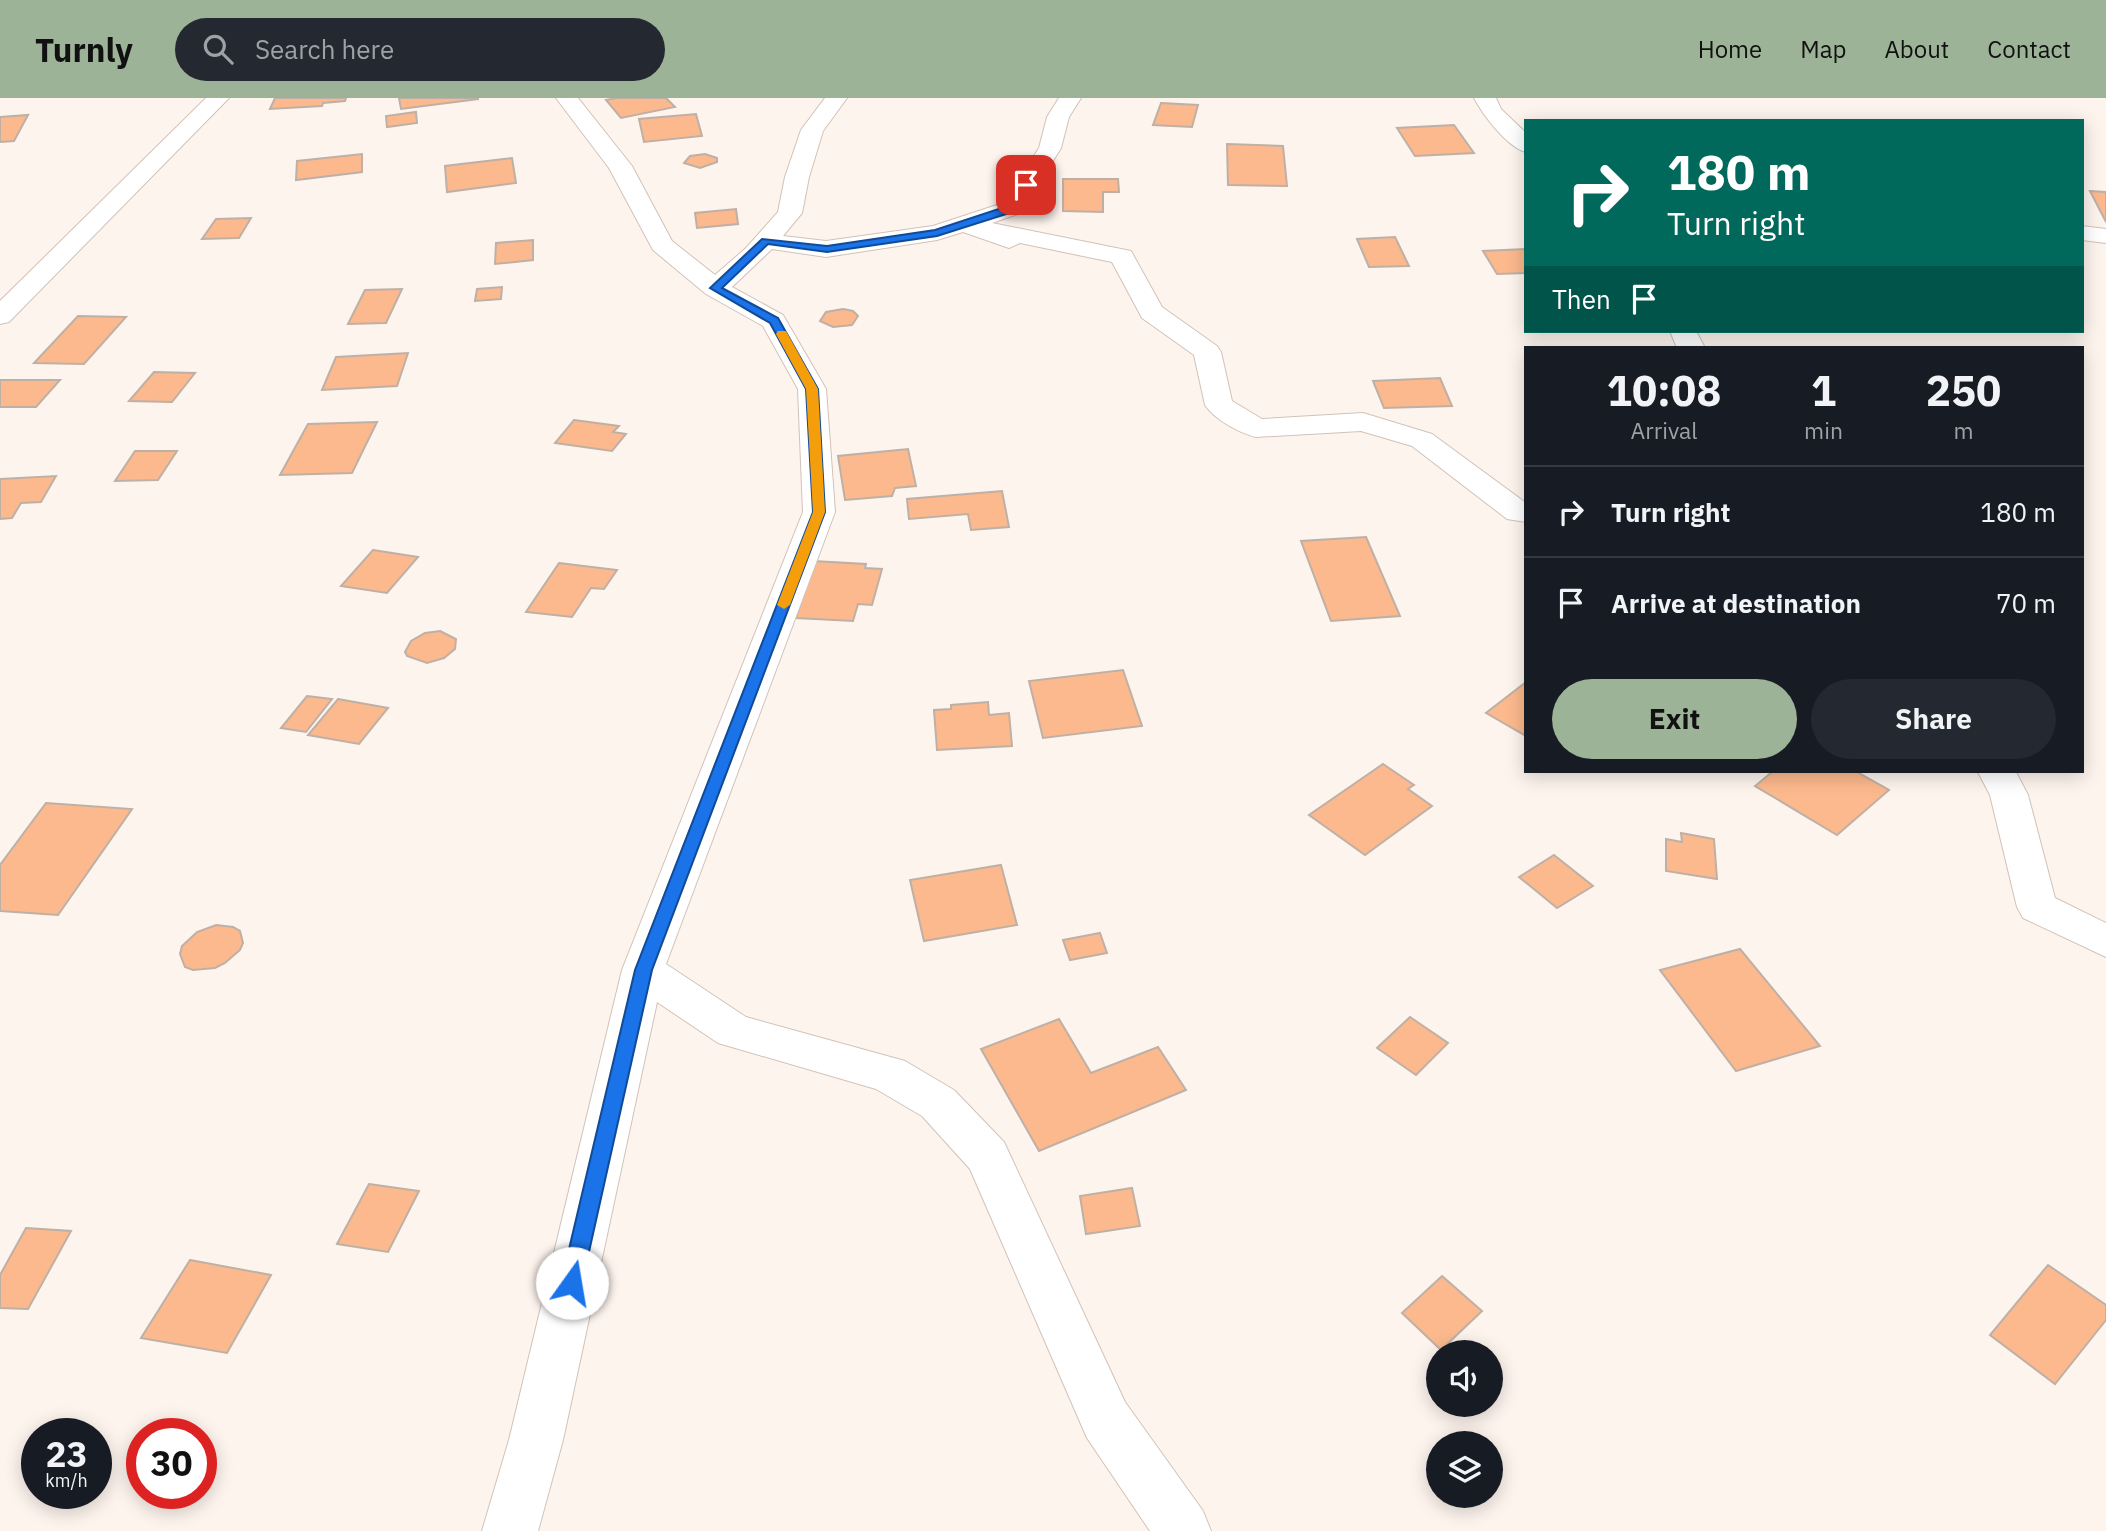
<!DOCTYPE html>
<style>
:root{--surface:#171b24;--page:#242831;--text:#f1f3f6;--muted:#9ea1a6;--line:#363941;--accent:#9db397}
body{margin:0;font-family:"IBM Plex Sans",sans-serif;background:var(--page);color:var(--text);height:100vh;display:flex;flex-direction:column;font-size:26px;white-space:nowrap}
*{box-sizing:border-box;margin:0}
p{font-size:23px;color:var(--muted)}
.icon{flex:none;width:38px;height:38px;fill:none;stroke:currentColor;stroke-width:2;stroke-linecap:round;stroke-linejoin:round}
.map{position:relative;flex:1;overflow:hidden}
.side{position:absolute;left:1524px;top:248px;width:560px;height:427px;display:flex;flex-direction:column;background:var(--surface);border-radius:0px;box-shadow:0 4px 18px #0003}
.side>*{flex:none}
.banner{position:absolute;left:1524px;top:21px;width:560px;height:214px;border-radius:0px;box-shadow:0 4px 18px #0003;background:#00695c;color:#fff;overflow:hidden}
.controls{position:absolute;left:1426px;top:1242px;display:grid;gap:14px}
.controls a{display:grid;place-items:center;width:77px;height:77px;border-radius:50%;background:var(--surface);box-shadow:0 4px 18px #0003;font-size:35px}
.speed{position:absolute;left:21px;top:1320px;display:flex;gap:14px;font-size:35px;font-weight:700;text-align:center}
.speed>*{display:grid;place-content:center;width:91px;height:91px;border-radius:50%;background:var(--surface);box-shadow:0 4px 18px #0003;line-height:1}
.speed small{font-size:18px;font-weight:400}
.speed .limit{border:10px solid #d22;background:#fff;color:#111}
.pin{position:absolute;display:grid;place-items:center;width:60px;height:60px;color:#fff;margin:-30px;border-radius:14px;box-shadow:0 4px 10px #0006}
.me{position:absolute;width:77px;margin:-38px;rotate:13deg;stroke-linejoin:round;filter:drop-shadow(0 0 5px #0008)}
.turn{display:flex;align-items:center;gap:24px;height:147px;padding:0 28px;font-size:32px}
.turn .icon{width:91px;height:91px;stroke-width:2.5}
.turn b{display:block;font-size:49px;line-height:60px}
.then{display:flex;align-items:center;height:66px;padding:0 28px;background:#0003;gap:14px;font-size:26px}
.eta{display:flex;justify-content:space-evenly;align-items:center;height:119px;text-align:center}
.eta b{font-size:42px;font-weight:700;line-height:49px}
.primary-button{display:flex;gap:14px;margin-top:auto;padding:14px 28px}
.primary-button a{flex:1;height:80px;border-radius:42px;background:var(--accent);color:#111;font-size:28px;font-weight:700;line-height:80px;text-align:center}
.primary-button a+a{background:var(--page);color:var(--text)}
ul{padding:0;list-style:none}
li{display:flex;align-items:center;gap:21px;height:91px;padding:0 28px;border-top:2px solid var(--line)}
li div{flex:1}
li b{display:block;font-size:26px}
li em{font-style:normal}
header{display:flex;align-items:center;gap:42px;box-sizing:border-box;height:98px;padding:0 35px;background:var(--accent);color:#111}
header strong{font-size:33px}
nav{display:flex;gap:38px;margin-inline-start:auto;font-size:24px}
.search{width:490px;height:63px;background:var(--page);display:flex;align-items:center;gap:18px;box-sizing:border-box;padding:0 24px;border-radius:38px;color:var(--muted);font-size:26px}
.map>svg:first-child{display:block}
.building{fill:#fcb98d;stroke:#bfb0a6;stroke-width:2}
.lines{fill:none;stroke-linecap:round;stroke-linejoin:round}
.minor-casing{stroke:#d1c2b8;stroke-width:2}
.minor{fill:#fff;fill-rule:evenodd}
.route{fill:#1a73e8;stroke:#114b97;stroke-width:2}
.slow{fill:#f59e0b}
</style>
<header>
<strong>Turnly</strong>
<div class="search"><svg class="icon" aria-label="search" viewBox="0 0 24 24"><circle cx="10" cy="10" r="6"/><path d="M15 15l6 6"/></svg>Search here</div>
<nav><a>Home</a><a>Map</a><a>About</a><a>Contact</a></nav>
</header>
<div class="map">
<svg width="2106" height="1433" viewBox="0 0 2106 1433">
<rect width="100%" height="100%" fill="#fef4ee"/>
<g class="building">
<path d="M275,0h71l-1,3 -22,2 -1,3 -52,3z"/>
<path d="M399,0h79v1l-77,10z"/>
<path d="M617,0h49l9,9 -54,11 -15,-18z"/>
<path d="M1161,5l37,2 -6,22 -39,-2z"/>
<path d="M416,14l1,11 -30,4 -1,-11z"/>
<path d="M696,16l6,22 -58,6 -5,-23z"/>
<path d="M28,17l-14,26 -14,1v-25z"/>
<path d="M1454,27l20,28 -59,3 -18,-28z"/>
<path d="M1227,46l56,2 4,40 -59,-1z"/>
<path d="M362,56v18l-66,8 1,-19z"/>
<path d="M705,56l12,4v4l-17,6 -16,-5 6,-7z"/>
<path d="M512,60l4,25 -69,9 -2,-26z"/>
<path d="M1063,81h55l1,13h-16v20l-40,-1z"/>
<path d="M2090,93l16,1v30z"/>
<path d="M736,111l2,15 -41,4 -2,-15z"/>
<path d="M251,120l-12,20 -37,1 14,-20z"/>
<path d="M1395,139l14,29 -40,1 -12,-28z"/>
<path d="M533,142v20l-38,4 1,-21z"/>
<path d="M1526,151v24l-29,1 -14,-23z"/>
<path d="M502,189l-1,12 -26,2 2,-12z"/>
<path d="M402,191l-16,34 -38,1 17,-34z"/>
<path d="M843,211l10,2 5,5 -6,9 -19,2 -13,-6 6,-9z"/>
<path d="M78,218l48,1 -42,47 -50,-1z"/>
<path d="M408,255l-11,33 -75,4 14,-33z"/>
<path d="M154,274l41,1 -23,29 -43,-1z"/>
<path d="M1440,280l12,28 -68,2 -11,-27z"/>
<path d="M0,282h60l-24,27h-36z"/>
<path d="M574,322l45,6 -6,6 13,2 -14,17 -57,-8z"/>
<path d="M377,324l-25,51 -72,2 28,-51z"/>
<path d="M908,351l8,37 -21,2 -3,8 -47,4 -7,-44z"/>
<path d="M135,353h42l-19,29 -43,1z"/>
<path d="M56,378l-15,26 -20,1 -9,15 -12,1v-40z"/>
<path d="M1002,393l7,36 -38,3 -3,-16 -59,5 -2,-20z"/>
<path d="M1366,439l34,79 -69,5 -30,-80z"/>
<path d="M373,452l45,7 -31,36 -46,-7z"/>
<path d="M813,463l53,3 -1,4 17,1 -10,36 -14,-1 -5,17 -57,-3z"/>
<path d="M559,465l58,7 -13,19 -13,-1 -19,29 -46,-5z"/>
<path d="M440,533l16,8 -1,10 -11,9 -17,5 -20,-7 -2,-4 6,-11 14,-8z"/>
<path d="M1123,572l19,56 -99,12 -14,-57z"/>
<path d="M1526,584v54l-40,-23z"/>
<path d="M307,598l25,3 -26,33 -25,-4z"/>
<path d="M338,601l50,9 -29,36 -51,-9z"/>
<path d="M988,604l1,13 20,-2 3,33 -75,4 -3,-40 17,-1v-4z"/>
<path d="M1383,666l31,21 -6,4 24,17 -67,49 -56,-40z"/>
<path d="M1772,674h85l32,18 -52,45 -82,-49z"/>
<path d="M46,705l86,6 -74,106 -58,-4v-46z"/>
<path d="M1681,735l33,6 3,40 -51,-8v-32l16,3z"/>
<path d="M1554,757l39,31 -36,22 -38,-31z"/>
<path d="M1001,767l16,60 -93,16 -14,-61z"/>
<path d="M216,827l17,2 7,4 3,12 -3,7 -15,13 -10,5 -22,2 -8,-3 -5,-13 2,-8 15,-14z"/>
<path d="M1100,835l7,20 -37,7 -7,-20z"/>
<path d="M1740,851l80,97 -84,25 -76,-101z"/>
<path d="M1410,919l38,26 -32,32 -39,-27z"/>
<path d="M1059,921l32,54 67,-26 28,43 -147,61 -58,-102z"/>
<path d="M369,1086l50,7 -31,61 -51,-8z"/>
<path d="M1132,1090l8,38 -54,8 -6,-38z"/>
<path d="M26,1130l45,3 -43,78 -28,-1v-33z"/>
<path d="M190,1162l81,15 -44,78 -86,-15z"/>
<path d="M2048,1167l58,40v15l-51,64 -65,-49z"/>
<path d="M1442,1178l40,35 -41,39 -39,-37z"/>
</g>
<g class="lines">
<defs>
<g id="minor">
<path d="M206,0h23l-220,224 -9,2v-23z"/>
<path d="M556,0h22l54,68 40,75 43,34 31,-27 32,-36 7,-35 16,-47 24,-32h22l-24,33 -14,46 -7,36 -19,23 43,5 107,-15 70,-23 36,-55 8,-31 12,-19h22l-12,19 -8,31 -40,65 -29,10 139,28 31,56 55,39 4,6 11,49 30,18 101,-6 69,21 94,69v19l-19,-3 -95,-73 -51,-15 -105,6c-17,-4 -42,-18 -51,-32l-11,-50 -52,-37 -30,-56 -92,-19 -11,5 -46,-16 -26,8 -111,17 -54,-8 -40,38 51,28 43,74 9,123 -169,452 80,53 159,44 49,29 50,52 121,260 78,109 8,20h-61l-63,-93 -117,-269 -48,-53 -46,-27 -158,-46 -61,-41 -94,438 -25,91h-56l27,-91 113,-470 181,-458 -5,-123 -35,-63 -57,-32 -53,-44 -44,-82z"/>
<path d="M1474,0h22l5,11 25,24v19c-19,-5 -43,-37 -52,-54z"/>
<path d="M2082,128l24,3v14l-24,-3z"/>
<path d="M1670,233h26l9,17h-28z"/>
<path d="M1978,674h38l12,23 27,103 51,25v34l-83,-39 -6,-11 -27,-112z"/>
</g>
</defs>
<use href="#minor" class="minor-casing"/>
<use href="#minor" class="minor"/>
</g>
<path class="route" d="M1023,85l8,2 -15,26 -79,25 -110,16 -59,-8 -46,44 56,30 40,71 7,123 -173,458 -70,313 -3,7 -7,3 -8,-3 -3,-7 74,-313 178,-458 -7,-123 -36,-66 -60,-35 52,-49 65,7 108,-16 73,-24z"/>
<path class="slow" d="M778,233h8l32,58 7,123 -35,93 -6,4 -7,-4 36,-93 -7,-123 -30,-55z"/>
</svg>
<div class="controls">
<a><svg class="icon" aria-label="sound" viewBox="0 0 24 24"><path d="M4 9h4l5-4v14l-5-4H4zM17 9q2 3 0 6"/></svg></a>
<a><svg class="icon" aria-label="layers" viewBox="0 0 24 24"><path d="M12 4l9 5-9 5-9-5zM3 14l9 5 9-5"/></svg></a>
</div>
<div class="speed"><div>23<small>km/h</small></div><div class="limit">30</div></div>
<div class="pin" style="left:1026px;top:87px;background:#d93025"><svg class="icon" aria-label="arrive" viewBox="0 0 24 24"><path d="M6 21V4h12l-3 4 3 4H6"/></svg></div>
<svg class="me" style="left:572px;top:1185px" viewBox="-20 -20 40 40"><circle r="19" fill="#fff"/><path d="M0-13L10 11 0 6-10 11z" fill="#1a73e8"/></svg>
<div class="banner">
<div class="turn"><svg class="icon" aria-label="right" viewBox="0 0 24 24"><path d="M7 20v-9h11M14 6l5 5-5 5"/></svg><div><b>180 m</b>Turn right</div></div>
<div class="then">Then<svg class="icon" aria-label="arrive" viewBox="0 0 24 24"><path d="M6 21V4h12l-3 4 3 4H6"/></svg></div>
</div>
<section class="side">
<div class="eta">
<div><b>10:08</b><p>Arrival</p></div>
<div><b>1</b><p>min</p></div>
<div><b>250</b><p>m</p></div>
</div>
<ul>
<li><svg class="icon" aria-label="right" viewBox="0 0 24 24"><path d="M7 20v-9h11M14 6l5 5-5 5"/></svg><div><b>Turn right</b></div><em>180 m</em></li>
<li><svg class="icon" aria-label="arrive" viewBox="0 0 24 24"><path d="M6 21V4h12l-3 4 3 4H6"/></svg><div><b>Arrive at destination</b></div><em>70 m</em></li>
</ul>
<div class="primary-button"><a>Exit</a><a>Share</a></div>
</section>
</div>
